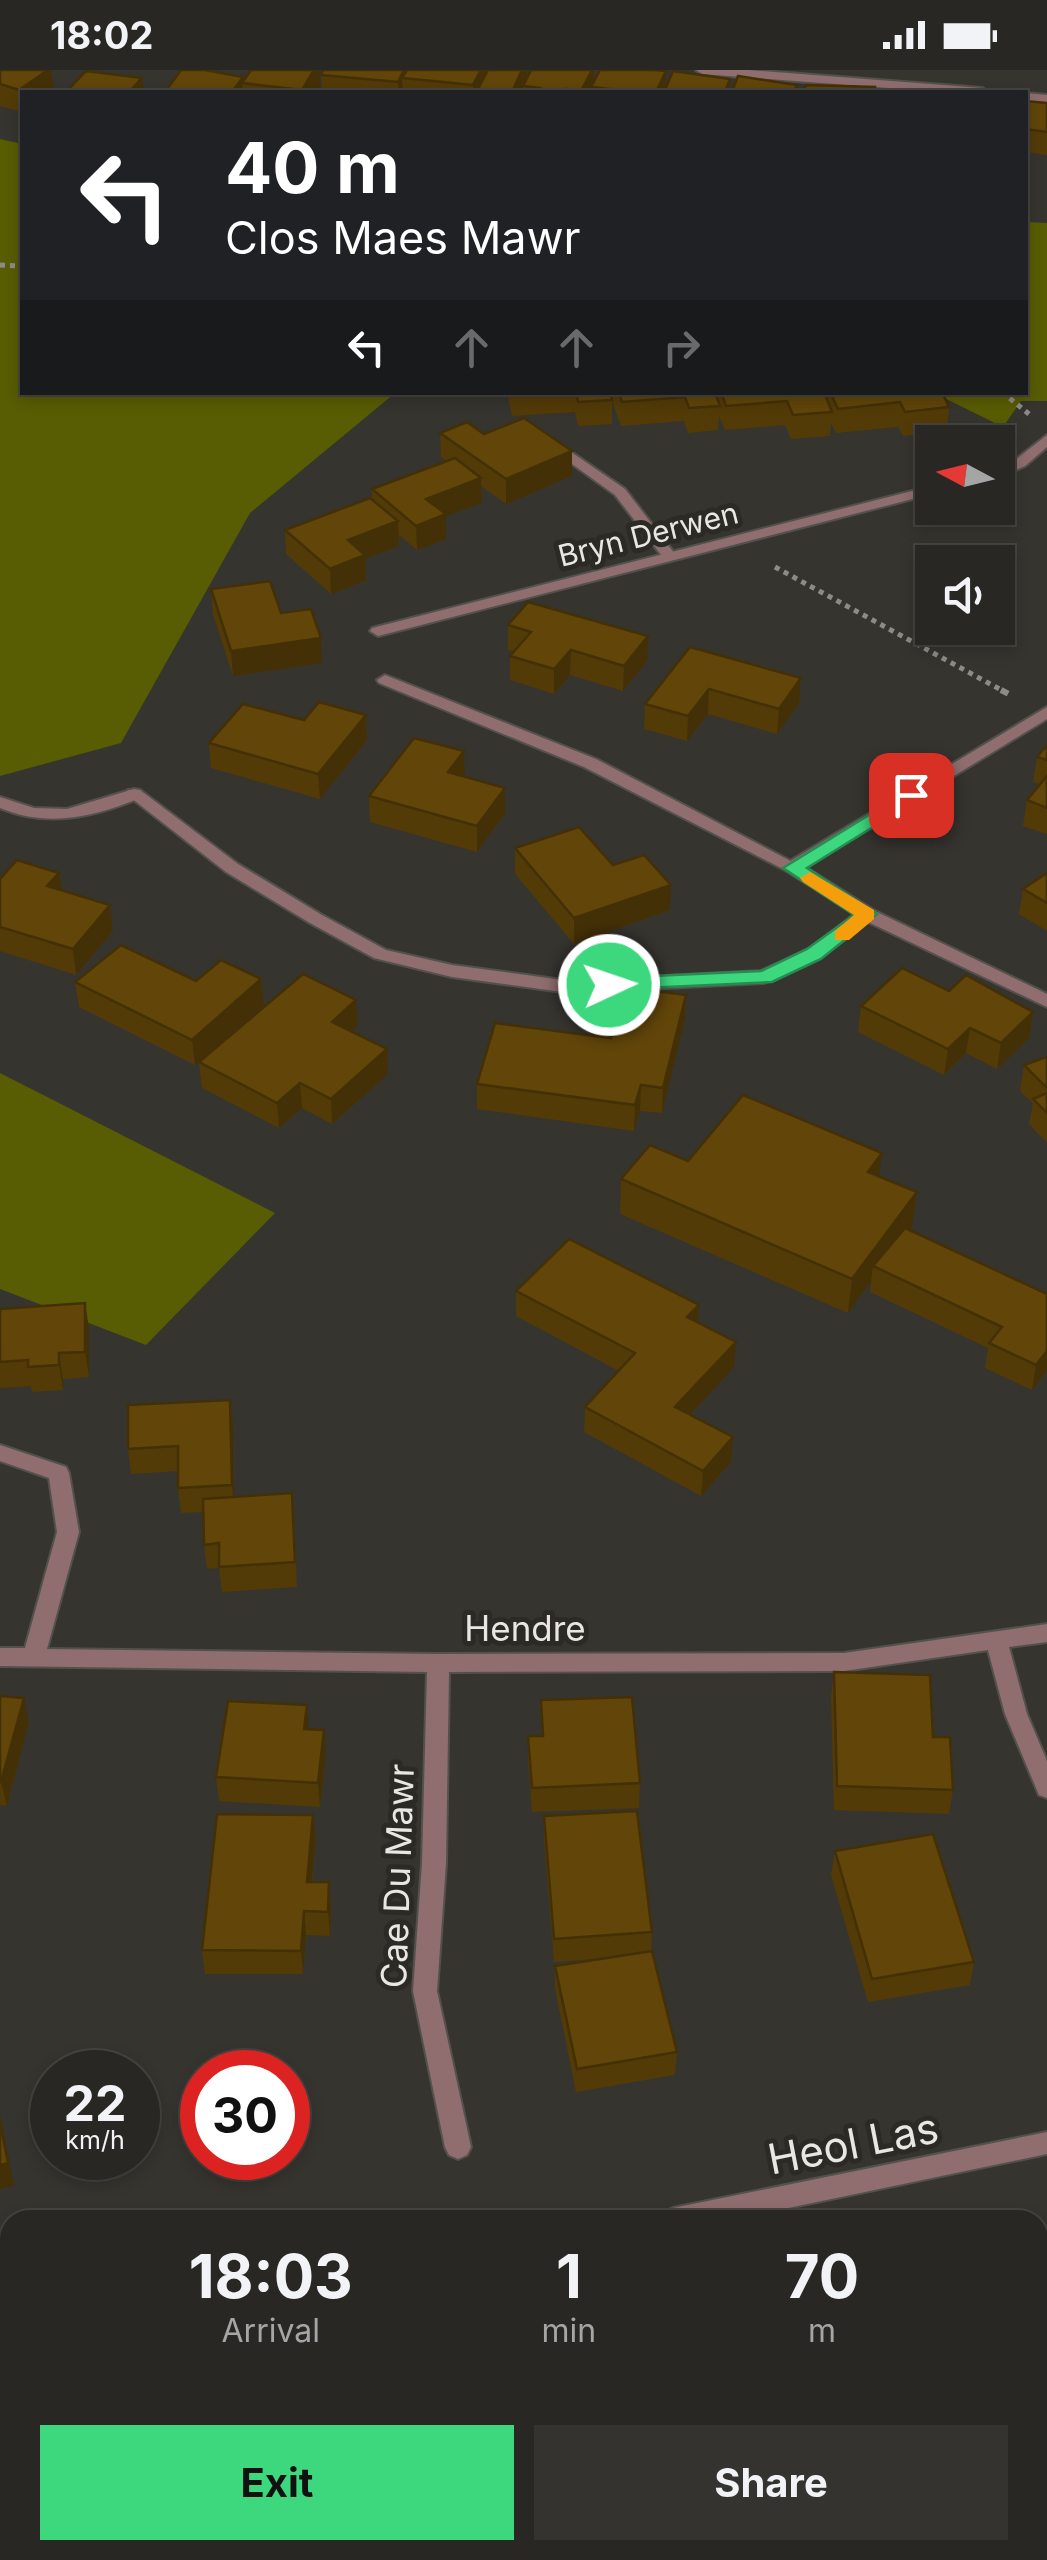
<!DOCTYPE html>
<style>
:root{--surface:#282723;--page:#343330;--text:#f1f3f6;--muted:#a5a5a6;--line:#444441;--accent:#3dd77e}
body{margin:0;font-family:Inter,sans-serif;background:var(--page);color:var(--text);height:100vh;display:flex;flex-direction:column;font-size:38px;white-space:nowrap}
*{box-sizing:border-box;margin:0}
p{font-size:32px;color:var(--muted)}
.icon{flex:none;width:55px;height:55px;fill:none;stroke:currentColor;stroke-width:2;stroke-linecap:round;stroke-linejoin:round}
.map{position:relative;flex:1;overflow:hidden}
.side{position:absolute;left:0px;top:2140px;width:1048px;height:350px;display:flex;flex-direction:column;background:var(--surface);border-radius:30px 30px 0 0;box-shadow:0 5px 15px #0003,0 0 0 2px var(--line)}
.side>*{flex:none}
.banner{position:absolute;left:20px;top:20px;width:1008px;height:305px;border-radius:0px;box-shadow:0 5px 15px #0003,0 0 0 2px var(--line);background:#202124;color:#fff;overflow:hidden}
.needle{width:65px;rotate:277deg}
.tools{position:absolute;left:915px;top:355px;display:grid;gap:20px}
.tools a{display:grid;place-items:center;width:100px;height:100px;border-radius:0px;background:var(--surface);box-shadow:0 5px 15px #0003,0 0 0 2px var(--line);font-size:50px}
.speed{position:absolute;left:30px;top:1980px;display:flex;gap:20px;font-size:50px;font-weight:700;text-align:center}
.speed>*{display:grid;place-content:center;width:130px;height:130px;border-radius:50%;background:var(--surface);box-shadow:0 5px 15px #0003,0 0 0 2px var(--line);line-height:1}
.speed small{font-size:25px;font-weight:400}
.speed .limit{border:15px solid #d22;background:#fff;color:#111}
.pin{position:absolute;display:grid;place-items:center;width:85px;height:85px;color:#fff;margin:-42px;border-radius:20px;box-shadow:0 5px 15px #0006}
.me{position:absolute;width:110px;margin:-55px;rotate:87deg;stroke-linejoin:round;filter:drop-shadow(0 0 8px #0008)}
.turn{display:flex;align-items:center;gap:35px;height:210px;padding:0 40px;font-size:45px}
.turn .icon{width:130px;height:130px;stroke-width:2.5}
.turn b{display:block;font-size:70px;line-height:85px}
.lanes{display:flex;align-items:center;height:95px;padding:0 40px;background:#0003;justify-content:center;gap:50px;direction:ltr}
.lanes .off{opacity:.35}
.eta{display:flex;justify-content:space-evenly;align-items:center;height:170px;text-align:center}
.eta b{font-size:60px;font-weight:700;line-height:70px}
.button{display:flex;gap:20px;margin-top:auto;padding:20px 40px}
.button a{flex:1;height:115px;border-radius:0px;background:var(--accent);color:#111;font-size:40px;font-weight:700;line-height:115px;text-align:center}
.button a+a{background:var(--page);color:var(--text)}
.status{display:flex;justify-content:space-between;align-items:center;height:70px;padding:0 50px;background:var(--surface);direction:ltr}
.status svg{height:28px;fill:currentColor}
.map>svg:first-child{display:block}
.green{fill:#585c03}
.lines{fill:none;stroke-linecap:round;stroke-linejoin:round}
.service-casing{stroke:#53514c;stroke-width:4}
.minor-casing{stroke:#53514c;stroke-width:4}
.path-far1{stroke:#8d8b87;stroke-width:5;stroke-dasharray:5 5;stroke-linecap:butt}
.path{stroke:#8d8b87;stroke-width:6;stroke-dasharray:8 8;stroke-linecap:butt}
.service{fill:#906d6f;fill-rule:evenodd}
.minor{fill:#906d6f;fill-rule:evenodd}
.wall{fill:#533b08}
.shaded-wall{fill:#443006}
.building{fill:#614509;stroke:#443006;stroke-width:2.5}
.route{fill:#3dd77e;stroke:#288c52;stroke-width:2.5}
.slow{fill:#f59e0b}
.labels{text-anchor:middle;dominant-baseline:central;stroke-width:10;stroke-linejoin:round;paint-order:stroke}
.far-street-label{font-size:30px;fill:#e9e7e4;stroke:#2c2a25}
.street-label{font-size:35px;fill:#e9e7e4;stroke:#2c2a25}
.near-street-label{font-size:42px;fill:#e9e7e4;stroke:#2c2a25}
</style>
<div class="status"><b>18:02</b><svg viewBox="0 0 49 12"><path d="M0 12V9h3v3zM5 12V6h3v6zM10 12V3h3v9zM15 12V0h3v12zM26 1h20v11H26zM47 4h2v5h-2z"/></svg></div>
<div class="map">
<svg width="1047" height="2490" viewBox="0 0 1047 2490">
<rect width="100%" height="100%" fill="#36342f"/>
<g class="green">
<path d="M0,69l22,5v248l373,1 -145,120 -129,230 -121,33z"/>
<path d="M1025,152l22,1v178h-26l-18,26 -69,-34 91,-1z"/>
<path d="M0,1003l275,140 -129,132 -146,-56z"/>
</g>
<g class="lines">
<defs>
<g id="service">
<path d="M555,371l70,48 50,65v6h-10l-50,-65 -65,-47 -2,-3z"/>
<path d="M385,605l211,84 206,108 -9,5 -6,-1 -203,-104 -205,-84 -2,-3z"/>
<path d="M134,719l6,1v8c-46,19 -92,30 -140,10v-11l34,11 33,1z"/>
</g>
<g id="minor">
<path d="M696,0h53l233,18 6,4h-47l-239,-18z"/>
<path d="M1025,23l22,2v8l-22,-2z"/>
<path d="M1047,365v12l-22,19 -27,12v-10l17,-8z"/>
<path d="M932,416v8l-554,142 -8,-5 2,-3z"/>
<path d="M1047,637v12l-242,148 68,43 174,84v13l-179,-85 -48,36 -56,25 -194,10 -118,-16 -78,-19 -64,-35 -84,-51 -100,-78 2,-4h12l98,74 84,51 64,35 66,15 118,16 191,-10 47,-21 47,-36 -68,-43 -3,-4 3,-4z"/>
<path d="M0,1375l66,22 3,6 10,59 -32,117 391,5 406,-1 203,-29v18l-38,5 18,67 20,47v37l-8,-3 -34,-81 -17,-64 -144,21 -395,1 -3,191 -9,128 34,156 -4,8 -9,4 -9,-4 -4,-8 -32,-156 9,-128 5,-191 -427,-6v-18h25l32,-116 -8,-54 -49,-17z"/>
<path d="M1047,2062v22l-316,66h-71l4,-8 9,-4z"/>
<path d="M10,2271v26l-10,4v-26z"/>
<path d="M854,2480h28l4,10h-28z"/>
</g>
</defs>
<use href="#service" class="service-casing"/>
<use href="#minor" class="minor-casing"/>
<g class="path-far1">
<path d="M0,195l22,1"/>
<path d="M1002,322l27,22"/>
<path d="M775,497l230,125"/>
</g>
<path class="path" d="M1001,620l8,4"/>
<use href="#service" class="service"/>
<use href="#minor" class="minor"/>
</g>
<g class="wall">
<path d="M0,0l54,21 -32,21 -22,-6z"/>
<path d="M486,2l41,5 67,4 71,9 65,2h-408l-1,-17z"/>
<path d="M243,7v5l77,4 -4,6h-151z"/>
<path d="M1025,31l22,2v52l-22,-3z"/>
<path d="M507,322h435l7,15 -2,24 -44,5 -5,-9 -62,6 -5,-10 -1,13 -39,3 -6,-14 -60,5 -6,-14 -1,14 -30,3 -4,-12 -63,5 -9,-25v23l-34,2 -3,-14 -63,4z"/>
<path d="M440,363l44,1 88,17v25l-66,28 -25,-18 1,17 -36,13v23l-29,11 -18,-15v11l-34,13 1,21 -35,14 -45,-40 -1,-24 87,-30v-11l74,-28 -5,-4z"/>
<path d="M211,519l70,24 41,50 -89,13 -20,-62z"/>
<path d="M508,555l139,36 -24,30 -53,-16 -16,19 -44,-14v-24l4,-5 -6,-1z"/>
<path d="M690,577l111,31 -2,25 -22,31 -69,-20 -21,27 -43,-12 1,-25z"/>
<path d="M366,645l1,25 -47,59 -109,-31 -2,-25 95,-23z"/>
<path d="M1047,675v89l-24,-8 4,-26 13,-16 -7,-2 4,-25z"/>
<path d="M465,706l40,12v25l-28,39 -107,-30 -1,-26z"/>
<path d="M515,778l98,17 57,45 -96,34 -59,-70z"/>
<path d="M59,803l3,18 51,40 -37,44 -76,-24v-72z"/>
<path d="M1047,803v58l-28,-17 4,-25z"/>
<path d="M261,909l3,26 -69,60 -116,-58 -4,-25z"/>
<path d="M949,921l84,21 -4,26 -32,31 -31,-16 -22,22 -86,-43 3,-26z"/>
<path d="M686,925l-1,25 -23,93 -22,-2 -6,20 -157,-22v-25l134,-46z"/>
<path d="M358,955l-7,6 36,18 1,25 -56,50 -30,-16 -23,20 -77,-40 -3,-26z"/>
<path d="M1047,987v86l-18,-19 4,-21 -13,-12 4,-26z"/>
<path d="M688,1091l191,15 38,16 -5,35 -2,3 137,140 -15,20 -47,-22 3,-20 -118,-56 1,-11 -23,32 -228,-99 1,-35z"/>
<path d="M516,1221l183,14 -2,17 37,45 -44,47 41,48 -30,34 -117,-64 1,-25 34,-36 -103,-55z"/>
<path d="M0,1239l89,19v49l-26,2v11l-31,2 -1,-6 -31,2z"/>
<path d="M233,1355l1,72 60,21 3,69 -75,5 -3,-24 -12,1 -3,-24 -1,-33 -22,1 -3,-25v-17l-47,3 -3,-25z"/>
<path d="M834,1602l99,65 20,53 -4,24 -115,-4 -3,-113z"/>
<path d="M0,1626l29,26 -22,84 -7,-1z"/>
<path d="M541,1630l99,83 -1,25 -107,4 -4,-52v-24h14z"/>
<path d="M309,1659l17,25 -6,53 -101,-6 -3,-24z"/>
<path d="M544,1746l108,116 -1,19 26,101 -2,23 -99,17 -21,-103v-23l43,-7 -44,3 -10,-122z"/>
<path d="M316,1769l-4,43h17l2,23 -1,31 -24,-1 -3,39h-98l-3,-24z"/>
<path d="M835,1781l139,111 -4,23 -102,17 -37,-127z"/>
<path d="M533,2480h124l-1,10h-123z"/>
</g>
<g class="shaded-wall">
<path d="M48,0h3l3,21 -3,1h-29v20l-3,-22z"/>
<path d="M314,0h5l1,16 -4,6h-14v-2z"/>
<path d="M404,0h10l-12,8 1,14h-4l-1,-10z"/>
<path d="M481,0h5l1,13 -9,6v3h-5v-7z"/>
<path d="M522,0h5v12l-4,4v6h-11z"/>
<path d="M592,0h2v18l-3,-1v5h-10z"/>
<path d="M666,1l-1,21h-9z"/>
<path d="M243,7l-1,15h-10z"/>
<path d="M142,8l2,14h-15z"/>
<path d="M572,381v25l-66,28v-25z"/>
<path d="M481,408l1,25 -36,13v23l-29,11 -1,-24 10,-27z"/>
<path d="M398,451l1,25 -34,13 1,21 -35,14 -1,-25 18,-29z"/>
<path d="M648,566l-1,25 -24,30 1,-25z"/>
<path d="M321,568l1,25 -89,13 -2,-25z"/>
<path d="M571,580l-1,25 -16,19v-25z"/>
<path d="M801,608l-2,25 -22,31 2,-25z"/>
<path d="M709,619l-1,25 -21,27 1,-25z"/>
<path d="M366,645l1,25 -47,59 -2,-25z"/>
<path d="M464,681l1,25 -16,22 -1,-26z"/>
<path d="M505,718v25l-28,39v-26z"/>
<path d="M59,803l4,25 -16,-12z"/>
<path d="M671,815l-1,25 -96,34v-26z"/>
<path d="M110,835l3,26 -37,44 -3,-26z"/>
<path d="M261,909l3,26 -69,60 -3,-25z"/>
<path d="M686,925l-1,25 -23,93 1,-25z"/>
<path d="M356,930l2,25 -25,22 -1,-25z"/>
<path d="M1033,942l-4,26 -32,31 4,-26z"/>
<path d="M970,958l-4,25 -22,22 4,-26z"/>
<path d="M387,979l1,25 -56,50 -1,-25z"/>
<path d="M300,1013l2,25 -23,20 -2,-25z"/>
<path d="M641,1015l-1,26 -6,20 1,-26z"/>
<path d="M882,1083l-4,35 -10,-16z"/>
<path d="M917,1122l-5,35 -32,43 -7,-4 -2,15 -23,32 4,-34z"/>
<path d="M85,1233l4,25v49l-4,-25z"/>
<path d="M699,1235l-2,25 -10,-13z"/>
<path d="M736,1272l-2,25 -60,65 1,-25z"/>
<path d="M1047,1281v19l-15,20 4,-25z"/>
<path d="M59,1283l4,26v11l-4,-25z"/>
<path d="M230,1330l3,25 1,85 -2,-25z"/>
<path d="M733,1367l-2,25 -30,34 2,-25z"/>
<path d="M24,1628l5,24 -22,84 -6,-24z"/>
<path d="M307,1635l2,25 -5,-1z"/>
<path d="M324,1660l2,24 -6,53 -2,-24z"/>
<path d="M313,1745l3,24 -7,67 -2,-24z"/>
<path d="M329,1812l2,23 -1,31 -2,-24z"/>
<path d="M304,1841l2,24 -3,39 -2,-23z"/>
<path d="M0,2045l14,70 -14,4z"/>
<path d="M1047,2397l-4,20 -5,2v-18z"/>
<path d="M626,2480h31l-1,10h-53z"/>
</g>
<g class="building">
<path d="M0,0h48l-29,20 -19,-6z"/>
<path d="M181,0h24l38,7 -11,15h-67z"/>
<path d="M251,0h63l-12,20 -60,-7z"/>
<path d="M323,0h81l-6,12 -77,-7z"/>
<path d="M407,0h74l-8,15 -71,-7z"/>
<path d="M488,0h34l-10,22 -34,-3z"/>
<path d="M531,0h61l-11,21 -15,-2 -1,3h-27l2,-4 -17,-2z"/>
<path d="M600,0h53l13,1 -10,21h-20l-45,-5z"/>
<path d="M86,1l56,7 -13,14h-63z"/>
<path d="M673,1l57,8 -5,13h-61z"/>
<path d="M738,6l59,9 -3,7h-62z"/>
<path d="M806,15l69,2 -1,5h-70z"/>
<path d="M1025,31l22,2v29l-22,-3z"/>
<path d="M576,322h34l2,8 -34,2z"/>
<path d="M618,322h97l5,14 -31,2 -4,-11 -63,5z"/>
<path d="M721,322h103l8,20 -39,3 -6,-14 -61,5z"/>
<path d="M830,322h112l7,15 -44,5 -5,-10 -62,7z"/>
<path d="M524,348l48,33 -66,28 -66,-46 27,-11 17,12z"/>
<path d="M455,388l26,20 -55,21 20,15 -30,12 -44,-37z"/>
<path d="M370,428l28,23 -50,19 17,15 -35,14 -45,-39z"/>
<path d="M270,511l11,32 30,-4 10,29 -90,13 -20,-62z"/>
<path d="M528,532l120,34 -24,30 -53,-16 -17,19 -44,-13 21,-24 -23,-7z"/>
<path d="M690,577l111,31 -22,31 -70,-20 -21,27 -43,-12z"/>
<path d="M319,632l47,13 -48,59 -109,-31 34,-39 61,16z"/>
<path d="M414,668l50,13 -16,21 57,16 -28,38 -108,-30z"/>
<path d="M1047,675v15l-10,-3z"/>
<path d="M1047,706v32l-20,-8z"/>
<path d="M579,757l34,38 31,-10 27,30 -97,33 -59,-70z"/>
<path d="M17,790l42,13 -12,13 63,19 -37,44 -73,-22v-48z"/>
<path d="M1047,803v30l-24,-14z"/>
<path d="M121,875l75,36 25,-21 40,19 -69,61 -117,-58z"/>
<path d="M902,898l47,23 17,-16 67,37 -32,31 -31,-15 -22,21 -87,-43z"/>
<path d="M303,904l53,26 -24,22 55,27 -56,50 -31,-16 -23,20 -78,-41z"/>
<path d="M626,917l60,8 -23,93 -22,-3 -6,20 -158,-21 18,-61 116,15z"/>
<path d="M1047,987v31l-23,-23z"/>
<path d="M1047,1023v20l-14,-14z"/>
<path d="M743,1025l139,58 -14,19 49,20 -65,87 -231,-100 29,-34 38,16z"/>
<path d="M905,1158l142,66v57l-11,14 -47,-22 13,-16 -129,-61z"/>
<path d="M569,1169l130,66 -12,12 49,25 -61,65 58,30 -30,34 -118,-64 50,-54 -119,-62z"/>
<path d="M85,1233v49l-26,1v12l-31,2v-7l-28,2v-53z"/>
<path d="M230,1330l2,85 -54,3v-42l-50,3v-44z"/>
<path d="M292,1423l3,69 -76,5v-24l-15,2 -1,-46z"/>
<path d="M834,1602l96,3 3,62h17l3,53 -116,-4z"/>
<path d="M0,1626l24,2 -23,84h-1z"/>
<path d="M632,1627l8,86 -108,5 -4,-52h15l-2,-36z"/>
<path d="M228,1631l79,4 -3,24 20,1 -6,53 -102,-6z"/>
<path d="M637,1741l15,121 -98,7 -10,-123z"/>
<path d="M217,1744l96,1 -6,67h22l-1,30 -24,-1 -3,40 -99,-1z"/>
<path d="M933,1764l41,128 -102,17 -37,-128z"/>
<path d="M652,1881l25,101 -100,17 -22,-103z"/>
<path d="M0,2052l8,41 -8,2z"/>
<path d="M1038,2376l9,17v4l-9,4z"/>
<path d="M92,2480h87l3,10h-88z"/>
<path d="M545,2480h81l-23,10h-54z"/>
</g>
<path class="route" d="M911,719l7,2v8l-111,69 70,46 -56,45 -49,23 -170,8v-10l7,-2 152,-7 46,-22 47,-34 -71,-47z"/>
<path class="slow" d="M810,802l64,38v9l-25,21h-14v-9l19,-16 -51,-33 -3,-4z"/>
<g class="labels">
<g class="far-street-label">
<text transform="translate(648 464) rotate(-14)">Bryn Derwen</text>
</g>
<g class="street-label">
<text x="525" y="1558">Hendre</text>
<text transform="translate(397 1806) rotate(-88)">Cae Du Mawr</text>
</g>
<g class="near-street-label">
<text transform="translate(853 2073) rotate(-11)">Heol Las</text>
</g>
</g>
</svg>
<div class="tools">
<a><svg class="needle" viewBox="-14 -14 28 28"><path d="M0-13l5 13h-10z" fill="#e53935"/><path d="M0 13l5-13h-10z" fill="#a5a5a6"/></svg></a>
<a><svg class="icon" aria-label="sound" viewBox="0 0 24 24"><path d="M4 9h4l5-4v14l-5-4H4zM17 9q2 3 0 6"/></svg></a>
</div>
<div class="speed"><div>22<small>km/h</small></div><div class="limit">30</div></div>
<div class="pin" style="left:911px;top:725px;background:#d93025"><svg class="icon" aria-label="arrive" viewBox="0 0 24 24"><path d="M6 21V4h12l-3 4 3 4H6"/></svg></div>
<svg class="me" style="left:609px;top:915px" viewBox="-20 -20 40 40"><circle r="17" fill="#3dd77e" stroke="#fff" stroke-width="3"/><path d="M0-11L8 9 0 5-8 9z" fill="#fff"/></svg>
<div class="banner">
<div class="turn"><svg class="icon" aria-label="left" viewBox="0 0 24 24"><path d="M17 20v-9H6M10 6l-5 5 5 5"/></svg><div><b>40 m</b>Clos Maes Mawr</div></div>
<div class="lanes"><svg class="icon" aria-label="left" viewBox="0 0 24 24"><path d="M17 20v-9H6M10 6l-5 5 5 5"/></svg><svg class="icon off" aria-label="ahead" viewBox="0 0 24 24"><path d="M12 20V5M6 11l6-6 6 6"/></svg><svg class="icon off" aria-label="ahead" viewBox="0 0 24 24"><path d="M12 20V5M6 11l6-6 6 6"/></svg><svg class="icon off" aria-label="right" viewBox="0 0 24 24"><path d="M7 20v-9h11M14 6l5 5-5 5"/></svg></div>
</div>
<section class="side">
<div class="eta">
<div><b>18:03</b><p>Arrival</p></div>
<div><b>1</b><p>min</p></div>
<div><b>70</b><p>m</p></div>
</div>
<div class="button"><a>Exit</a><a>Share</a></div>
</section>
</div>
